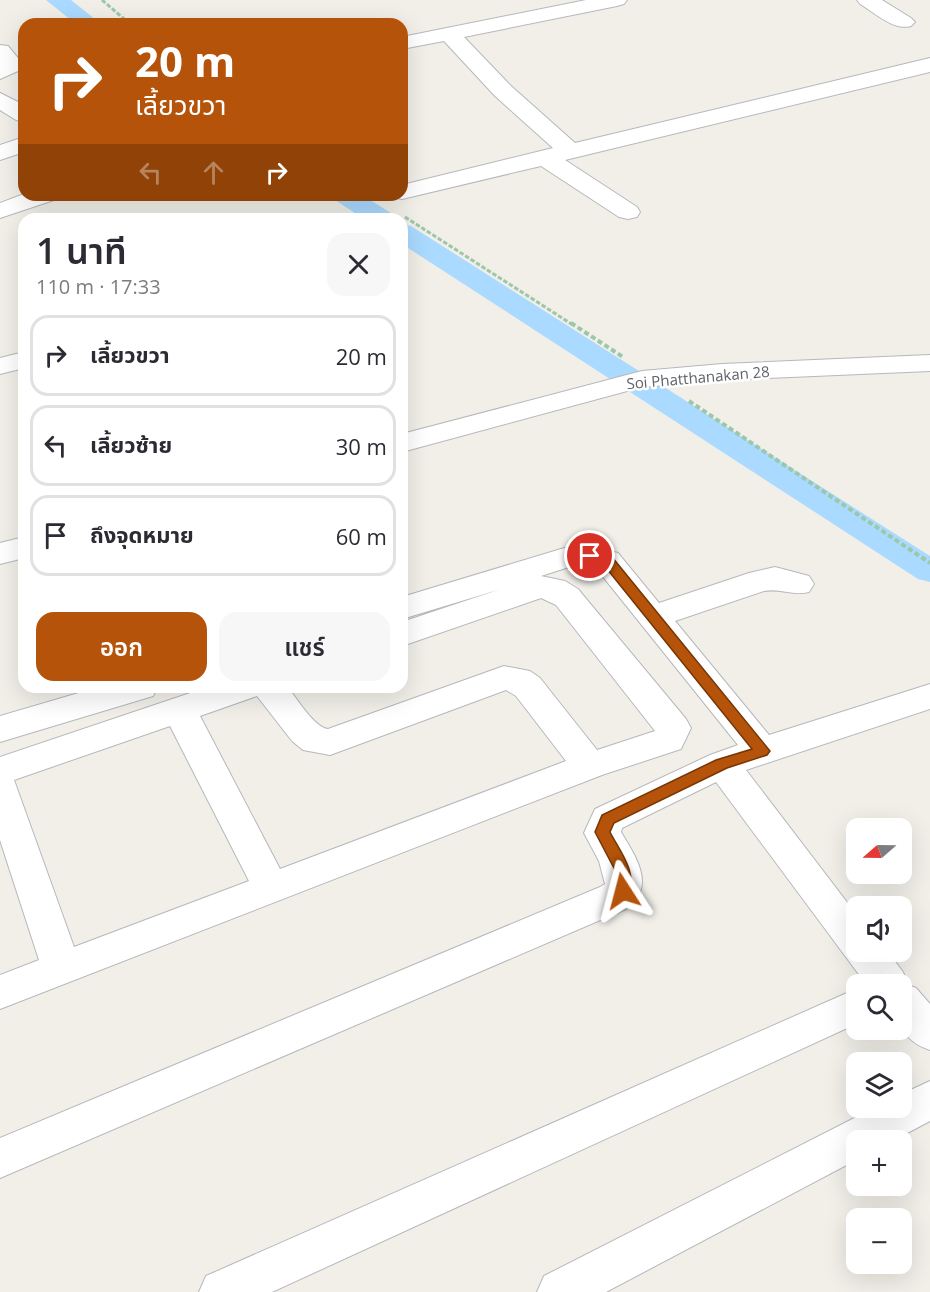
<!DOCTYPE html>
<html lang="th">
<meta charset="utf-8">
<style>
:root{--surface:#fff;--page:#f7f7f7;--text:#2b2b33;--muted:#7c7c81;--line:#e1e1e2;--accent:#b45309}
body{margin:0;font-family:"Open Sans","Noto Sans Thai",sans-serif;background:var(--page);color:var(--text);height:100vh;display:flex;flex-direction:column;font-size:22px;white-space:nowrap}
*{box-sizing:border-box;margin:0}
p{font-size:20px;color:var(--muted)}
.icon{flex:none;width:33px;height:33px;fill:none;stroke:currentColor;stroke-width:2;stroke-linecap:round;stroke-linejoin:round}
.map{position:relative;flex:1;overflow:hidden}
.sheet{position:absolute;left:18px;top:213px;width:390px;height:480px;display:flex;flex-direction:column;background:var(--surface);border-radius:18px;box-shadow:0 6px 24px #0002}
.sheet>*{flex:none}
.banner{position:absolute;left:18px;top:18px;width:390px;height:183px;border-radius:18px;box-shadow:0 6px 24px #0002;background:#b45309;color:#fff;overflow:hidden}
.needle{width:39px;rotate:250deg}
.fabs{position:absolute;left:846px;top:818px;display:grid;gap:12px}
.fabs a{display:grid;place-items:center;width:66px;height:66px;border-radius:12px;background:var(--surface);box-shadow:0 6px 24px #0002;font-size:30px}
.pin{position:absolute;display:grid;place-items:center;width:51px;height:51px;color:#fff;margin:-26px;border:3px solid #fff;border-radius:50%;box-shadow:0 2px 6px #0007}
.me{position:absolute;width:66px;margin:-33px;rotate:351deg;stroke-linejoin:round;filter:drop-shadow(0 0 4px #0008)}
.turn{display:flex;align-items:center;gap:21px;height:126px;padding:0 18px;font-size:27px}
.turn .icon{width:78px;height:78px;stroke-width:2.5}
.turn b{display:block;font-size:42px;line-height:51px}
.lanes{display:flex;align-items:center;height:57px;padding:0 18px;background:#0003;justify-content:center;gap:30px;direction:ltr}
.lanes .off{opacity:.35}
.round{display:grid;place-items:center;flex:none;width:63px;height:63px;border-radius:18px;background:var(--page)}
.headline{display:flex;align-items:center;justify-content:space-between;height:102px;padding:0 18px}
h1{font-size:36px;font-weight:600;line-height:45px}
.primary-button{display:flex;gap:12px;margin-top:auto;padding:12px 18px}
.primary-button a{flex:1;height:69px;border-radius:18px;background:var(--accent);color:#fff;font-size:24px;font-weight:600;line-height:69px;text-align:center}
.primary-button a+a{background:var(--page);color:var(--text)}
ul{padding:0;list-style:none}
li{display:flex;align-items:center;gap:18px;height:81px;margin:0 12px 9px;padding:0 6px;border:3px solid var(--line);border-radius:18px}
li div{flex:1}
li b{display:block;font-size:22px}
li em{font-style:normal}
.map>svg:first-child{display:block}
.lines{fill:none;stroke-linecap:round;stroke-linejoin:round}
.canal{fill:#aadaff;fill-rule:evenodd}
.minor-casing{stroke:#b5b8bc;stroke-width:2}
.path-far1{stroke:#9cc7a9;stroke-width:3;stroke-dasharray:4.5 2;stroke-linecap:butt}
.path{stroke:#9cc7a9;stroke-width:4;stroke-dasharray:5 3;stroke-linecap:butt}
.minor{fill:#fff;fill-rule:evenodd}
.route{fill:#b45309;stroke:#753606;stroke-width:1.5}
.labels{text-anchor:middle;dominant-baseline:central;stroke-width:5;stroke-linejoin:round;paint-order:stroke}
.street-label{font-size:15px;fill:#5f6368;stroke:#fff}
</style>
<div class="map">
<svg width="930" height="1292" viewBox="0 0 930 1292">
<rect width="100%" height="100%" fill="#f1efe8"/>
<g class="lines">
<g class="canal">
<path d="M46,0h25l30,24h-25z"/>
<path d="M331,195h31l29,18 4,6h-31l-29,-19z"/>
<path d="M402,224l9,2 519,330v26l-12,-3 -516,-335z"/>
</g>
<defs>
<g id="minor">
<path d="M586,0h41l-3,4 -7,2 -153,31 47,49 64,57 355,-85v14l-365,88 72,47 3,5 -3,5 -9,2 -9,-2 -78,-51 -139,33 -9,-2 -1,-2h10v-10l151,-37 -58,-52 -51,-55 -42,8v-12z"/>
<path d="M857,0h25l29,18 4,4 -4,4c-17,5 -36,-13 -51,-22z"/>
<path d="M0,45l8,1 14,17 -4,8 -18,8z"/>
<path d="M0,93l24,12v17l-8,-2 -16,-10z"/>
<path d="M24,137v15l-24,8v-15z"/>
<path d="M24,194l33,1 -3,5 -54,18v-15z"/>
<path d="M24,352v16l-24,6v-16z"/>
<path d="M930,355v16l-208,9 -80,7 -240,65v-18l240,-63 80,-7z"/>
<path d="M24,537v21l-24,6v-21z"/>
<path d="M571,546h19l28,7 41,50 90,-30 26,-6 34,9 5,8 -5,8c-16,4 -29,-4 -45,-1l-89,30 94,114 161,-51v25l-184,61 110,144v37h31l16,21 5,13 8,3 14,16v46c-36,-12 -28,-34 -28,-66h-36l-150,-202 -94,46 -1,4c15,25 36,55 5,77l-626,269v-40l600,-251 5,-3 -6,-23 -15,-28 11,-24 115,-54 28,-10 -142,-177 -24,-2 -31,10 24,5 13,8 108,130 5,9 -10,21 -79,26 -602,234v-34l39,-15 -39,-120v-83l208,-70h80c8,11 27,41 40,42l176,-63 26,5 10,7 57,72 58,-19 -99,-126 -15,-7 -139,48v-24l99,-33 -99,30v-22zM506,690l10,6 50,65 -286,108 -80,-153 57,-20 35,45 11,9 27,5zM170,726l79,155 -175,66 -60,-167z"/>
<path d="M99,687h59l-5,9 -153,46v-26z"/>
<path d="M856,989v35l-584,268h-73l7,-16z"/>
<path d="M930,1081v40l-36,19h-38v20l-250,132h-69l7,-16 332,-169h26v-13z"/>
</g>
</defs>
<use href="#minor" class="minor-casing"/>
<g class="path-far1">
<path d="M102,0l28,24"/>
<path d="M405,217l168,108"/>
</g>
<g class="path">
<path d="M571,323l52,34"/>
<path d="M689,401l241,162"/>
</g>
<use href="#minor" class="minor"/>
</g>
<path class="route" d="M590,552l22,5 158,194 -3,4 -40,13 -113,55 -4,9c9,18 29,42 18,63l-5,2 -6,-2 -2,-4 1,-19 -21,-40 7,-17 114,-55 36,-11 -149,-185 -17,-5 -2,-3 2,-3z"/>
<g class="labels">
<g class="street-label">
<text transform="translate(698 377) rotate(-5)">Soi Phatthanakan 28</text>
</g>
</g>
</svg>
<div class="fabs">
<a><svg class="needle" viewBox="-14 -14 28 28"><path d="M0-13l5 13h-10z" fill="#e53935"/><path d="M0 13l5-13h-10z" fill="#7c7c81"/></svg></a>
<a><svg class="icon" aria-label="sound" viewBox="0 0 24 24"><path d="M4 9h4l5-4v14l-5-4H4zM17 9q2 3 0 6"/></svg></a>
<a><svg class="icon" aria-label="search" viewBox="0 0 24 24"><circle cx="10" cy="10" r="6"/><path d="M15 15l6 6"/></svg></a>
<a><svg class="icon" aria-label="layers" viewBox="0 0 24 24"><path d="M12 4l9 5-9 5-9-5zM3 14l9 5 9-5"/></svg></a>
<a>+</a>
<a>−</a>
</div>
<div class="pin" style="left:590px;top:556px;background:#d93025"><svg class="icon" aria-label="arrive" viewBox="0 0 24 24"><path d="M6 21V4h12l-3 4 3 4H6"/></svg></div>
<svg class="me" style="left:623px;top:891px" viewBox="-20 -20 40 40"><path d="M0-17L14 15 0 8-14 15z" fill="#b45309" stroke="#fff" stroke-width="4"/></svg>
<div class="banner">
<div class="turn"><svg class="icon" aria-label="right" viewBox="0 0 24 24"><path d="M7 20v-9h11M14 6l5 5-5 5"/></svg><div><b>20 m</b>เลี้ยวขวา</div></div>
<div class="lanes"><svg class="icon off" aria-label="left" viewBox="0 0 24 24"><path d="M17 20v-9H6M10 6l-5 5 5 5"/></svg><svg class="icon off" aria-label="ahead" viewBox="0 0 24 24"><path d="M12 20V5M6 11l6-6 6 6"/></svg><svg class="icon" aria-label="right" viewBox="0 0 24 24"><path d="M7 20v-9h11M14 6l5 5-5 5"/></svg></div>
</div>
<section class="sheet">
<div class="headline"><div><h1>1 นาที</h1><p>110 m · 17:33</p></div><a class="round"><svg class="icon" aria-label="close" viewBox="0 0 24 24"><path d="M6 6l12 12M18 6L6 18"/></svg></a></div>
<ul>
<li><svg class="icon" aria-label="right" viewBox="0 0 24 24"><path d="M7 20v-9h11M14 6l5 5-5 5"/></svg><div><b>เลี้ยวขวา</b></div><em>20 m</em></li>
<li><svg class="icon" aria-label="left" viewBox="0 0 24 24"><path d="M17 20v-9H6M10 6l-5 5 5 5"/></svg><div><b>เลี้ยวซ้าย</b></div><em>30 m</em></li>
<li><svg class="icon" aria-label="arrive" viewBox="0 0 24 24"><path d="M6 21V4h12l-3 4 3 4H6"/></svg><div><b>ถึงจุดหมาย</b></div><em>60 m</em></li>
</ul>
<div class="primary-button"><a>ออก</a><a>แชร์</a></div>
</section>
</div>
